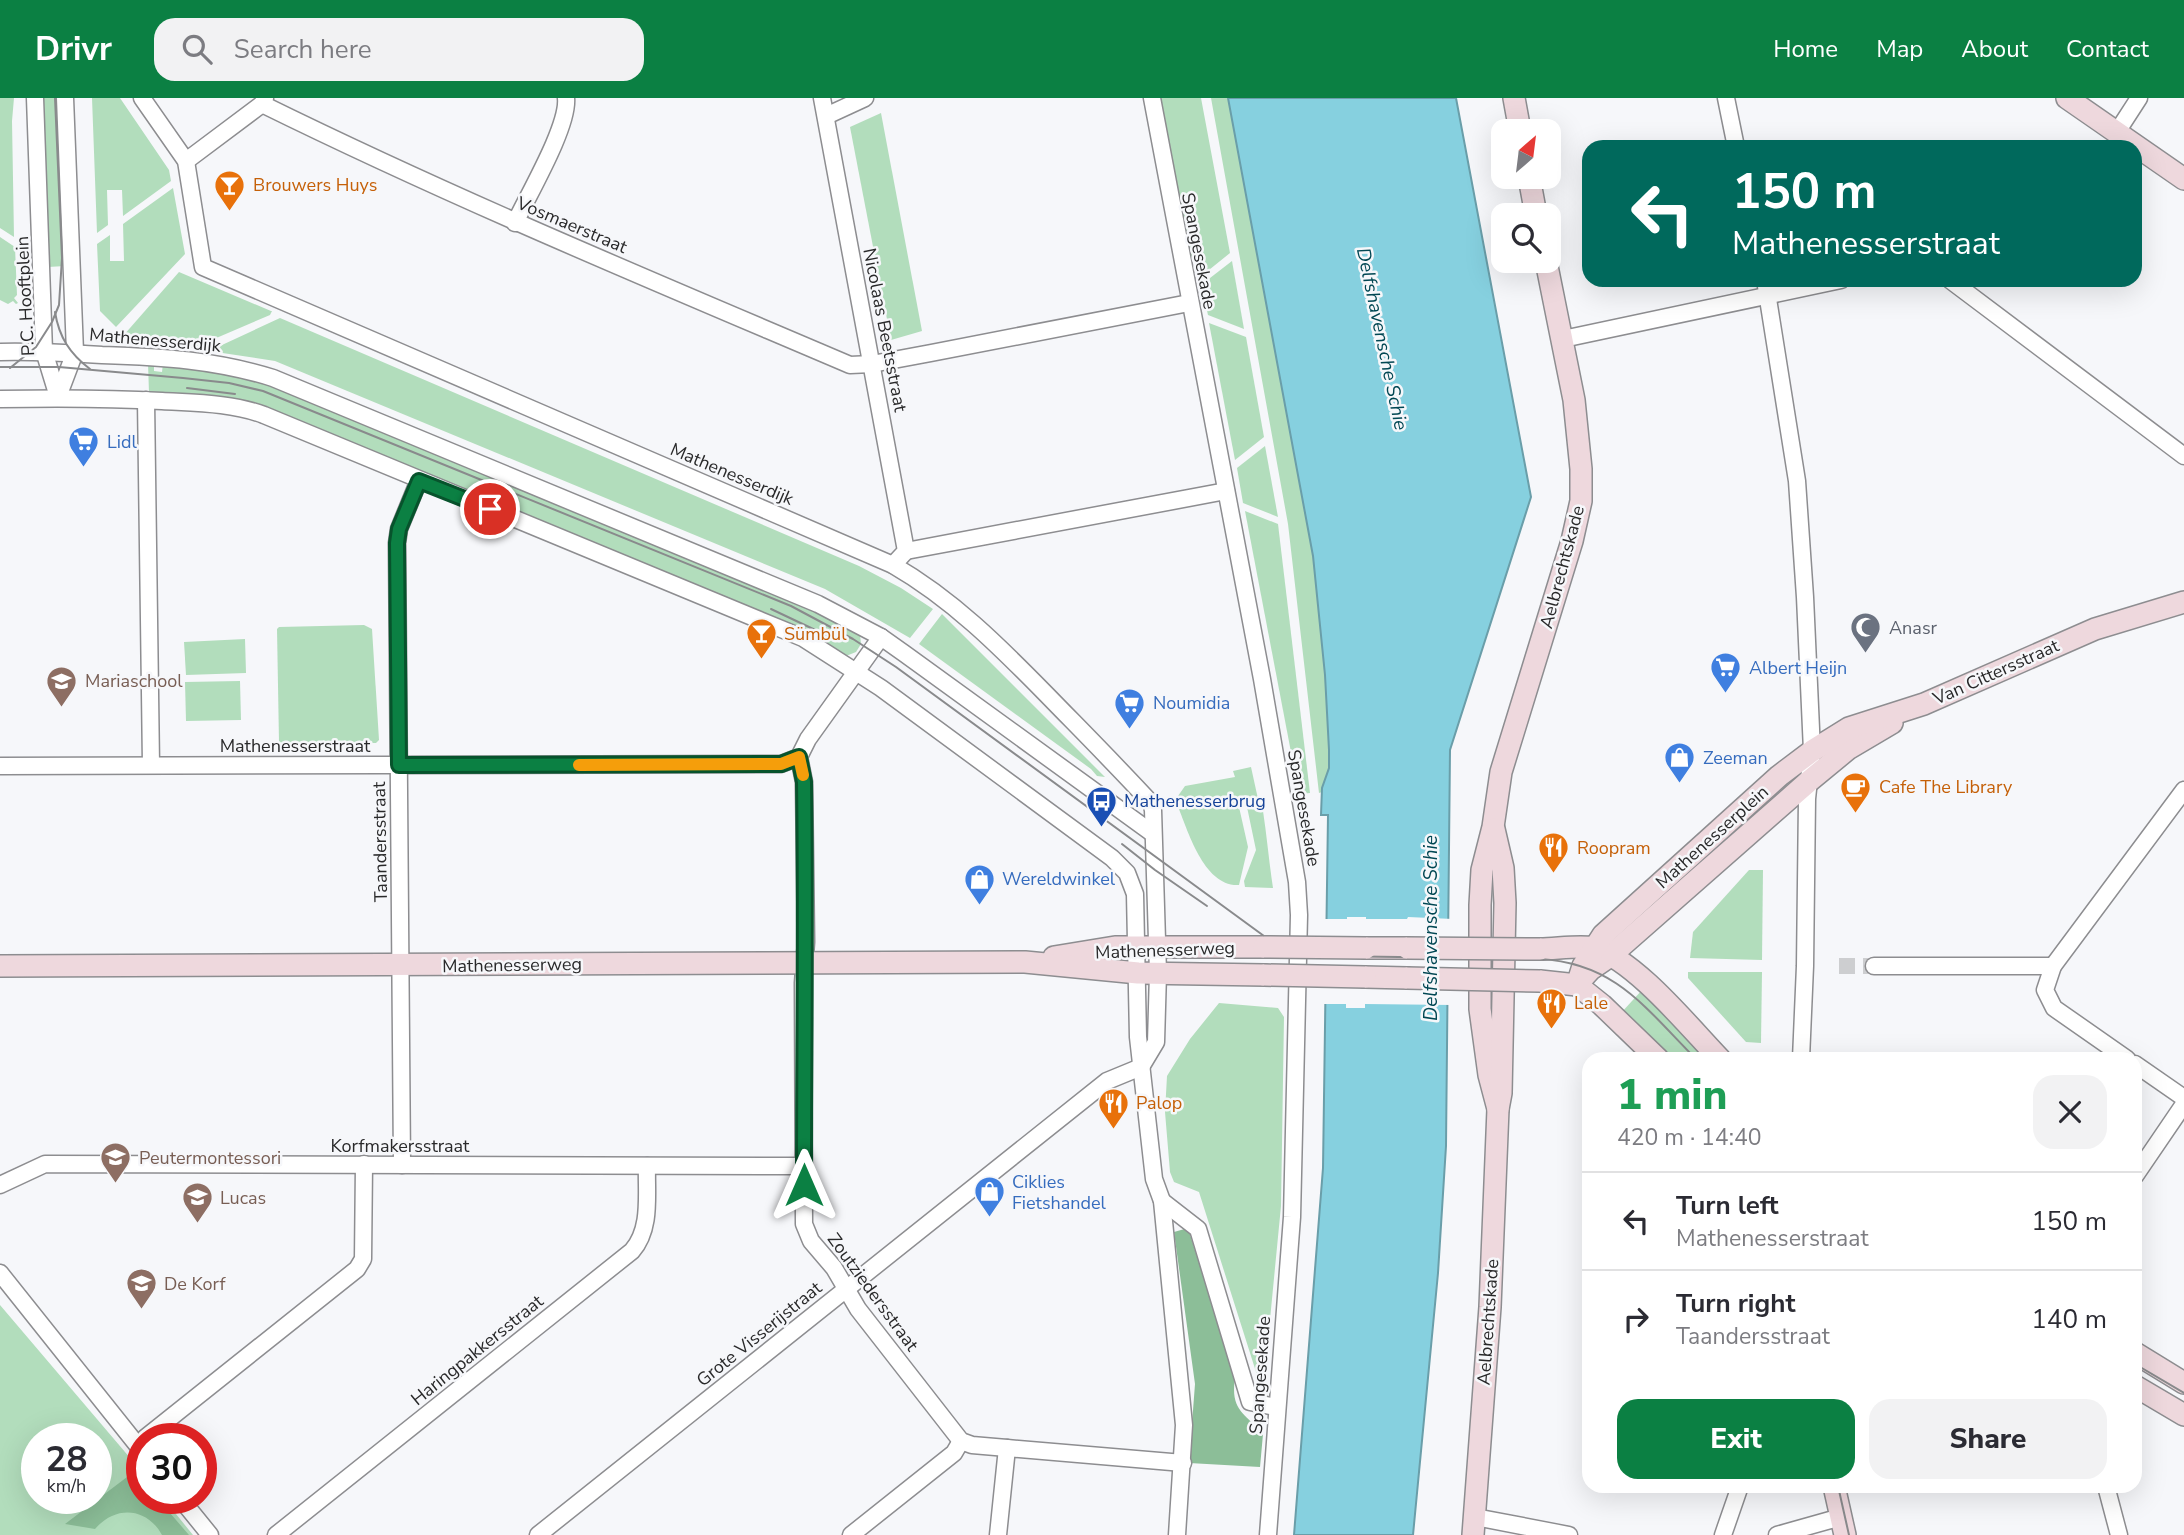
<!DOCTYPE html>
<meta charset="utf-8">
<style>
:root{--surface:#fff;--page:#f2f2f3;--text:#2b2b33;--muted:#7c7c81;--line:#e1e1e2;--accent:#0b8043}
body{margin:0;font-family:"Nunito Sans",sans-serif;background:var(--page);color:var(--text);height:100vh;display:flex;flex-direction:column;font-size:26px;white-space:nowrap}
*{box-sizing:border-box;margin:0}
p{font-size:23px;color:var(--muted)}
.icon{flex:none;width:38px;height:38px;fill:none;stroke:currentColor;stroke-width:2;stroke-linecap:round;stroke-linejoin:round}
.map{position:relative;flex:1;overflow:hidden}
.drawer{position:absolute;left:1582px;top:954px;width:560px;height:441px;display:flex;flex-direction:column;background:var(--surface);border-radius:21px;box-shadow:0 7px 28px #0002}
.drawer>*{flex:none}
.banner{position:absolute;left:1582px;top:42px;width:560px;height:147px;border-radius:21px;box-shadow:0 7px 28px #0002;background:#00695c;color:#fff;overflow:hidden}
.needle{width:46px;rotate:28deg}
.controls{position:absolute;left:1491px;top:21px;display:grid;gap:14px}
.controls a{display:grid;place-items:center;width:70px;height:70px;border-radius:14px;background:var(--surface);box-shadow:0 7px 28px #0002;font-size:35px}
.speed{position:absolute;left:21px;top:1325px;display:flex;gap:14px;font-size:35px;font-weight:700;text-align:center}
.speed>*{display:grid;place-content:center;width:91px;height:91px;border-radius:50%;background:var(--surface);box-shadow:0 7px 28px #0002;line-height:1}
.speed small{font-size:18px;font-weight:400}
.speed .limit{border:10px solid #d22;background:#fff;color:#111}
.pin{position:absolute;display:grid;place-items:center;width:60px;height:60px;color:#fff;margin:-30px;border:4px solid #fff;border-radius:50%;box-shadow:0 2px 7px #0007}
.me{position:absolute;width:77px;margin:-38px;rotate:0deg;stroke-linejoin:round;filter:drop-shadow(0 0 5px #0008)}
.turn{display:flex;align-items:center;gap:24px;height:147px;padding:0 35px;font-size:32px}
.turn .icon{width:91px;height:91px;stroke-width:2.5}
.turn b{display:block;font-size:49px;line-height:60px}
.round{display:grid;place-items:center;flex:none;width:74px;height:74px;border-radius:21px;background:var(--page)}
.overview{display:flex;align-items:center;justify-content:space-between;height:119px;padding:0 35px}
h1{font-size:42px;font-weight:800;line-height:52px;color:#1e9e55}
.action{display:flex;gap:14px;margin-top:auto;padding:14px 35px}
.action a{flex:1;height:80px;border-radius:21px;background:var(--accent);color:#fff;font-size:28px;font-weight:800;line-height:80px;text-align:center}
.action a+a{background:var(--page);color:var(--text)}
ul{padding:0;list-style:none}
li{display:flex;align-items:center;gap:21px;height:98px;padding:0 35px;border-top:2px solid var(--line)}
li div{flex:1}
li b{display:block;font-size:26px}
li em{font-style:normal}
header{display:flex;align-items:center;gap:42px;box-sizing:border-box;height:98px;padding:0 35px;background:var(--accent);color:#fff}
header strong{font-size:33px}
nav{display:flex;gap:38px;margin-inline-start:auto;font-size:24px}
.search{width:490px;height:63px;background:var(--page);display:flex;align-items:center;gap:18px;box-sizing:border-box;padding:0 24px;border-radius:21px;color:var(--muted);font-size:26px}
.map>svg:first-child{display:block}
.green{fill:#b2ddbc;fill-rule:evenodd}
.forest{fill:#8cbe98}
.water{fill:#86d0df;stroke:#6a9ea9;stroke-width:2}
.pier{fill:#f6f7fa}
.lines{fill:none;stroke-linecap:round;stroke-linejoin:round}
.street-tunnel{stroke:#cdced0;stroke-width:16;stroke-dasharray:16 8;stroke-linecap:butt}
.street-casing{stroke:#8d8d90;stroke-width:19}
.secondary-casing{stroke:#8d8d90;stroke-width:24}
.street{stroke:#fff;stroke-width:16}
.secondary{stroke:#eed8dd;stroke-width:21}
.tram{stroke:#898a8c;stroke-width:2}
.secondary-bridge-casing{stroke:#8d8d90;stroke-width:24;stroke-linecap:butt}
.secondary-bridge{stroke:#eed8dd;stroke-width:21}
.route-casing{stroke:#07532c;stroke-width:18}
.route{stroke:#0b8043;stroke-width:12}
.slow{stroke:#f59e0b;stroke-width:12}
.labels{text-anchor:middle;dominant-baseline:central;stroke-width:5;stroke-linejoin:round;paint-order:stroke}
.food-label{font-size:18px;fill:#c56008;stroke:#f6f7fa;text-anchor:start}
.street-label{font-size:18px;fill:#29292a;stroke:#f6f7fa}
.shop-label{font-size:18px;fill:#366cbe;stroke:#f6f7fa;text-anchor:start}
.worship-label{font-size:18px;fill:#5b616d;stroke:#f6f7fa;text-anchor:start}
.education-label{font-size:18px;fill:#785e54;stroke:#f6f7fa;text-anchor:start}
.transit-label{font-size:18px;fill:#164399;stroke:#f6f7fa;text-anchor:start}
.water-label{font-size:19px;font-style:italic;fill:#004753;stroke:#f6f7fa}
</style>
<header>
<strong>Drivr</strong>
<div class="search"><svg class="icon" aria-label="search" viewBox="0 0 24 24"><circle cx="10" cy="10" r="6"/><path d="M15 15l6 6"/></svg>Search here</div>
<nav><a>Home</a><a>Map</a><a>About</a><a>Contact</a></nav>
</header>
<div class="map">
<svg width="2184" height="1437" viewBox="0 0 2184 1437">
<rect width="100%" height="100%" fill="#f6f7fa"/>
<g class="green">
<path d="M0,0h14l-2,23 2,116 -14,-9z"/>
<path d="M42,0h17l6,168 -17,1z"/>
<path d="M92,0h28l49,72 2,11 -48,35 -1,-26h-15l1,35 -11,8z"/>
<path d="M1158,0h43l29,155 -31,25 -3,-19 -7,1z"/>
<path d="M1211,0h17l85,458 12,119 4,75v19l-7,23 -3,1 -31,-269z"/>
<path d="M881,15l41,218 -31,9 -41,-213z"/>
<path d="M173,90l12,66 -69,73 -16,-16 -3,-67 13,-9v26h14l-1,-37z"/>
<path d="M0,139l15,10 2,48 -3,3 4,5 -2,1 -3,-3 -5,3 -8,-4z"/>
<path d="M1232,163l12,68 -36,-14 -7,-30z"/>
<path d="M179,174l92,39h1l-2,4 -77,33 -64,-7 -6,-5z"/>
<path d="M280,220l579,248 42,22 32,21 -23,29 -85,-49 -550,-228 -66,-10z"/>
<path d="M1209,225l37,14 18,100 -29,23z"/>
<path d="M148,265h6v8l8,1 1,-9 92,15 565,232 40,24 1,10 -5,8 -10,4 -586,-249 -111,-14z"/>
<path d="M1265,348l13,71 -35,-14 -6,-35z"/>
<path d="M1245,413l33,13 32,269 -11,1z"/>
<path d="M942,516l163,163 -8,-1 -6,-7 -172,-125z"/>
<path d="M364,527l8,4 7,111 -3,3 -94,1 -3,-2 -2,-113 2,-2z"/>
<path d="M245,541l1,34 -60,2 -2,-33z"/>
<path d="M240,583l1,39 -55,1 -1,-39z"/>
<path d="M1251,669l7,32 -16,3 -3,5 9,40 -9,38c-35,2 -51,-54 -62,-81l1,-8 7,-10 50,-9 -2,-6z"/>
<path d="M1260,708l3,5c4,26 6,51 10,77l-28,-1 -1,-6 12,-31 -9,-43z"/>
<path d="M1749,772h14l-1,90 -72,-2 3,-26z"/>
<path d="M1688,874h74l-1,71 -15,-1 -58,-64z"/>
<path d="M1643,891l69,70h-45l-46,-46z"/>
<path d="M1219,905l59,5 6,9 -3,189 -16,165 -8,4 -58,-183 -25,-10 -4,-10 -5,-60 2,-36 23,-37z"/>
<path d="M0,1207l142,167v26h21l30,37h-193zM37,1340h59v60h-59z"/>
</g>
<g class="forest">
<path d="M1188,1130l47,150c-5,33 10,35 28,56l-3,33 -71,-4 6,-79 -21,-152z"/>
<path d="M135,1373l7,8v19h15l32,37h-27c-15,-28 -47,-30 -67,-6l-30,-5z"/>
</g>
<path class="water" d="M1228,0h228l75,399 -81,253 -4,396 -8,127 -25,262h-119l29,-367 5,-353h-7l1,-27 7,-20v-18l-4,-75 -12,-119z"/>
<path class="pier" d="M1347,819h19v2h41l1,-2 45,2 -1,86 -87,-1v4h-19v-4h-23v-85h24z"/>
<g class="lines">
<path class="street-tunnel" d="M1839,868h35"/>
<defs>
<g id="street">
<path d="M35,0l9,253 14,46"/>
<path d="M142,0l44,63 17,106 690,298c59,34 106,81 154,130 35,36 70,71 104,108l2,7 5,163 -2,69 -15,25"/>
<path d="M822,0l84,453 -13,14"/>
<path d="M1152,0l110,581 35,203 2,33 -7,302 -24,318"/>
<path d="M1726,0l10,49"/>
<path d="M262,6c193,95 391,177 588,261l22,-1 59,-11 258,-50"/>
<path d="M826,18l39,-18"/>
<path d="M2117,34l22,-34"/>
<path d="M186,63l76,-57 3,-6"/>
<path d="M515,125c13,-28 54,-97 51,-125"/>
<path d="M1765,182l32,201 8,116 7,154 -5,48 -2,167 -4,93"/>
<path d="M1950,182l234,176"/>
<path d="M1563,241l278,-59"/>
<path d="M0,254c34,-1 68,1 102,3 60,2 114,5 171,23l545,226 63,33 24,17 247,179"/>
<path d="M58,299l17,-45 -10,-254"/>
<path d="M0,301c54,-1 108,-1 162,2 34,2 70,2 102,14l539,223 78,50 231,170 15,15 8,21 3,143 16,142 8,22 22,224 -7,110"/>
<path d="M146,302l5,365"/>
<path d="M906,453l320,-60"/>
<path d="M799,659l5,25 2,160 -3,41 1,241 7,17 23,27 24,41 103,132 11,4 35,3 176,15"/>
<path d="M799,659l9,-18 73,-102"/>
<path d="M0,668l781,-2 18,-7"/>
<path d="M1874,868h179"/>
<path d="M2127,961l-73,-51 -9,-18 8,-24 131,-176"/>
<path d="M2135,966l49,34"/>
<path d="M402,1067l-5,-622 2,-14 20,-49"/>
<path d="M2135,1078l49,-72"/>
<path d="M0,1087l45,-21 759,2"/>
<path d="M1162,1103l36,28 52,173 26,5"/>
<path d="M0,1175l142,178"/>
<path d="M145,1340l212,-169 6,-10 1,-95"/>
<path d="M2106,1388l13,49"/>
<path d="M180,1400l30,37"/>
<path d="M1475,1419l94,18"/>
<path d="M276,1437l356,-284c20,-23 14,-57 15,-85"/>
<path d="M538,1437l569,-454 34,-14"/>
<path d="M851,1437l103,-82 7,-12"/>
<path d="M998,1437l9,-87"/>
<path d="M1723,1437l17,-49"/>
<path d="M1777,1437l64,-18"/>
</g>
<g id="secondary">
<path d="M1514,0l6,33"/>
<path d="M2067,0l117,81"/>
<path d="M1529,79l7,38"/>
<path d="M1366,850h41"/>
<path d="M1540,851c15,0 41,-4 54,-1 41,12 96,80 126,111"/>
<path d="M1054,859l61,-10h149"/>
<path d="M0,868l1025,-4 113,11 126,2"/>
<path d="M1365,879l42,1"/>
<path d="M1540,883l37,4 25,20 56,54"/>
<path d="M1580,883l11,-12 19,-13 198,-174 40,-33 44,-26"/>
<path d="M1577,887l6,-19 20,-31 176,-159 33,-25 37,-23 75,-24 171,-75 89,-27"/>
<path d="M1498,1011l-9,-34 -9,-66v-104l2,-35 11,-43 8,-55 71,-231 9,-40v-32l-7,-69 -28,-139"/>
<path d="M2135,1255l49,30"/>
<path d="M2135,1288l49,29"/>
<path d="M1834,1388l11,49"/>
<path d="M1473,1437l17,-228 8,-198 3,-16 4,-190 -2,-35 -9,-39"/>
</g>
</defs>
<use href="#street" class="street-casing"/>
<use href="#secondary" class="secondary-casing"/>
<use href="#street" class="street"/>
<use href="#secondary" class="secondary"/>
<g class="tram">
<path d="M55,214c4,25 15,42 35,57"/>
<path d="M0,269h59l124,11 46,5 34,8 528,215 62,33 43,28 368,269c20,12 39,19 62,20l214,3c76,4 106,50 156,100"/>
<path d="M10,270l26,-21 16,-25 7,-17 3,-47 -7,-160"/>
<path d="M187,290l48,6"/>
<path d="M771,511l57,27"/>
<path d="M1122,746l33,26 52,36"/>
<path d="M2135,1266l49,29"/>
<path d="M1838,1388l11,49"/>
</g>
<defs>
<g id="secondary-bridge">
<path d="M1264,849l102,1"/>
<path d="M1407,850l133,1"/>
<path d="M1264,877l101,2"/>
<path d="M1407,880l133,3"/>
</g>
</defs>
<use href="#secondary-bridge" class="secondary-bridge-casing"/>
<use href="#secondary-bridge" class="secondary-bridge"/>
</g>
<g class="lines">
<defs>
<path id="route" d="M490,411l-71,-28 -20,48 -2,14 2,222 382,-1 18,-7 5,25c2,135 0,269 0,403"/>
</defs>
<use href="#route" class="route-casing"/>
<use href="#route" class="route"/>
<path class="slow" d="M579,667l202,-1 18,-7 4,18"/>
</g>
<defs>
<symbol id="bar-pin" viewBox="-11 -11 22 30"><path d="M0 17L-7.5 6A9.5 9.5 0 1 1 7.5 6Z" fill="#e8710a" stroke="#f6f7fa"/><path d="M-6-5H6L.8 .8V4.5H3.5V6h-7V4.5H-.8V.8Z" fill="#fff"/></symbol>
<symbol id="supermarket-pin" viewBox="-11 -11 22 30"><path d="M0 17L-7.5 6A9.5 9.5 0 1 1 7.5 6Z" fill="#3f7fe0" stroke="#f6f7fa"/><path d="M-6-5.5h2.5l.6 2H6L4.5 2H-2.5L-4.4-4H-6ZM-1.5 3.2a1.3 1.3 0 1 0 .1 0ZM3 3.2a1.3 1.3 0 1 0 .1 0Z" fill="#fff"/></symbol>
<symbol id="mosque-pin" viewBox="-11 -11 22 30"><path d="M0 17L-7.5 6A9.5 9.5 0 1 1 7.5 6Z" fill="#6b7280" stroke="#f6f7fa"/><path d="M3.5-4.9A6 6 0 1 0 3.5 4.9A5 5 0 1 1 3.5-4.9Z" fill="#fff"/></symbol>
<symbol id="school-pin" viewBox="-11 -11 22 30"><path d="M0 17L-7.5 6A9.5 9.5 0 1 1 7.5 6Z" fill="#8d6e63" stroke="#f6f7fa"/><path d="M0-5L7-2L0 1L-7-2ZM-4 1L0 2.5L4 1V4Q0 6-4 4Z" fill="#fff"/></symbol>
<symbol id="shop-pin" viewBox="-11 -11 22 30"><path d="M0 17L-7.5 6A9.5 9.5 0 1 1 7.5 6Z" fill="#3f7fe0" stroke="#f6f7fa"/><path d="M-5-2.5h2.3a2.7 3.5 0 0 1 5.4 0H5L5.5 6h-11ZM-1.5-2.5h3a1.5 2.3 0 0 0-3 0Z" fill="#fff"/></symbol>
<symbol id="cafe-pin" viewBox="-11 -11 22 30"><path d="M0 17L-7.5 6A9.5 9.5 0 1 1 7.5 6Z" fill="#e8710a" stroke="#f6f7fa"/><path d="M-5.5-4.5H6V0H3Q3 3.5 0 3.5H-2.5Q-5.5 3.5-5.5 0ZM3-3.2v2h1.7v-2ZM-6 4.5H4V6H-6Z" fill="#fff"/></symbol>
<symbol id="bus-pin" viewBox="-11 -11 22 30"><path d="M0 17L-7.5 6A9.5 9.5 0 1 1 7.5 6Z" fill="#1a4fb4" stroke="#f6f7fa"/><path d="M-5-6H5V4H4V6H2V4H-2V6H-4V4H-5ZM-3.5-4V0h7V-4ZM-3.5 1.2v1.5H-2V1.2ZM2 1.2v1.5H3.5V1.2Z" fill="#fff"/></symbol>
<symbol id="restaurant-pin" viewBox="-11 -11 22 30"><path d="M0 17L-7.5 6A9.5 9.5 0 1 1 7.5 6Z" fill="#e8710a" stroke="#f6f7fa"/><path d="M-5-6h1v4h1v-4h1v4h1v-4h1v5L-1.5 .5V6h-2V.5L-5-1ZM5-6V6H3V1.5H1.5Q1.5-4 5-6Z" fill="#fff"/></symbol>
</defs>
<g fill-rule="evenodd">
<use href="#bar-pin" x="212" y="70" width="35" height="47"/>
<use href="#supermarket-pin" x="66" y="326" width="35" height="47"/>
<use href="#mosque-pin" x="1848" y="512" width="35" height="47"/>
<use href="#bar-pin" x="744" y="518" width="35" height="47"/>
<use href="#supermarket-pin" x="1708" y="552" width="35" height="47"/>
<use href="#school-pin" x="44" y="566" width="35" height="47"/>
<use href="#supermarket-pin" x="1112" y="588" width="35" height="47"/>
<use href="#shop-pin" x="1662" y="642" width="35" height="47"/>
<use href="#cafe-pin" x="1838" y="672" width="35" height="47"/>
<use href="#bus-pin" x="1084" y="686" width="35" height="47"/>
<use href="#restaurant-pin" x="1536" y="732" width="35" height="47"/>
<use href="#shop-pin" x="962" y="764" width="35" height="47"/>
<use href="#restaurant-pin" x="1534" y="888" width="35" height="47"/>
<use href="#restaurant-pin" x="1096" y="988" width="35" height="47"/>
<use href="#school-pin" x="98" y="1042" width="35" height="47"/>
<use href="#shop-pin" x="972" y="1076" width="35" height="47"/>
<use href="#school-pin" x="180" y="1082" width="35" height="47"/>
<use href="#school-pin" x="124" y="1168" width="35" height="47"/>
</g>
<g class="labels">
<g class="food-label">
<text x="253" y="87">Brouwers Huys</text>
<text x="784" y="536">Sümbül</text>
<text x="1879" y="689">Cafe The Library</text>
<text x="1577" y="750">Roopram</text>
<text x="1574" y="905">Lale</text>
<text x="1136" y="1005">Palop</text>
</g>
<g class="street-label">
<text transform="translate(572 127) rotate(23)">Vosmaerstraat</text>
<text transform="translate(1199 153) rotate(79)">Spangesekade</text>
<text transform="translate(25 198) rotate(-93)">P.C. Hooftplein</text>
<text transform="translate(885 232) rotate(79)">Nicolaas Beetsstraat</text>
<text transform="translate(155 242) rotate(5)">Mathenesserdijk</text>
<text transform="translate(732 376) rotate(23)">Mathenesserdijk</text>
<text transform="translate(1562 469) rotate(-75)">Aelbrechtskade</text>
<text transform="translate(1996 574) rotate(-24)">Van Cittersstraat</text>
<text x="295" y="648">Mathenesserstraat</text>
<text transform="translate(1304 710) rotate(80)">Spangesekade</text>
<text transform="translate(1712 739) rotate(-42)">Mathenesserplein</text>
<text transform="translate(380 744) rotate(-91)">Taandersstraat</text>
<text transform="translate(1165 852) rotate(-2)">Mathenesserweg</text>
<text transform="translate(512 867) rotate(-1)">Mathenesserweg</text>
<text x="400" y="1048">Korfmakersstraat</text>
<text transform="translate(873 1194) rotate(54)">Zoutziedersstraat</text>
<text transform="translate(1488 1224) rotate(-86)">Aelbrechtskade</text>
<text transform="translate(759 1236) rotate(-39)">Grote Visserijstraat</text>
<text transform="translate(477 1252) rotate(-39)">Haringpakkersstraat</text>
<text transform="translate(1260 1277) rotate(-86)">Spangesekade</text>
</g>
<g class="shop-label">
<text x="107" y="344">Lidl</text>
<text x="1749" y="570">Albert Heijn</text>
<text x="1153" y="605">Noumidia</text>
<text x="1703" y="660">Zeeman</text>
<text x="1002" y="781">Wereldwinkel</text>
<text x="1012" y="1084">Ciklies<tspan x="1012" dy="21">Fietshandel</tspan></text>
</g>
<g class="worship-label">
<text x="1889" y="530">Anasr</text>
</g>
<g class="education-label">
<text x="85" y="583">Mariaschool</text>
<text x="139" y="1060">Peutermontessori</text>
<text x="220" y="1100">Lucas</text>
<text x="164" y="1186">De Korf</text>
</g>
<g class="transit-label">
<text x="1124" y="703">Mathenesserbrug</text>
</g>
<g class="water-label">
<text transform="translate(1382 241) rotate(78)">Delfshavensche Schie</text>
<text transform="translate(1431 830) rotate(-90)">Delfshavensche Schie</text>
</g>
</g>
</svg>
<div class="controls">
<a><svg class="needle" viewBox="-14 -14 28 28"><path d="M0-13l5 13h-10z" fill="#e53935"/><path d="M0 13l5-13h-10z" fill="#7c7c81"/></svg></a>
<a><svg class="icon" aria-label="search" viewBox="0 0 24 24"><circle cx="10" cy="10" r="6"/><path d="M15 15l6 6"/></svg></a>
</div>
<div class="speed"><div>28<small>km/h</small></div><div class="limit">30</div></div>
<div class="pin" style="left:490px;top:411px;background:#d93025"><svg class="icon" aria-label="arrive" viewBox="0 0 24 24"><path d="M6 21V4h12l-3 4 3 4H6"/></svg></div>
<svg class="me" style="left:804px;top:1087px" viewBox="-20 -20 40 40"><path d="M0-17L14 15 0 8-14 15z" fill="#0b8043" stroke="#fff" stroke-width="4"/></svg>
<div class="banner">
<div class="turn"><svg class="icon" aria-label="left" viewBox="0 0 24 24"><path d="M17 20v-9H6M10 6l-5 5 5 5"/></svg><div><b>150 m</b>Mathenesserstraat</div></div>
</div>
<section class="drawer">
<div class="overview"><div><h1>1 min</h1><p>420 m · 14:40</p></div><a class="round"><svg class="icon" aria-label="close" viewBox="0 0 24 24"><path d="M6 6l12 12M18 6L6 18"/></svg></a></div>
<ul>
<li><svg class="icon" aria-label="left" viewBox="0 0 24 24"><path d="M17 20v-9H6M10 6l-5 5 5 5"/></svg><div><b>Turn left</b><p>Mathenesserstraat</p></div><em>150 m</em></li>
<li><svg class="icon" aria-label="right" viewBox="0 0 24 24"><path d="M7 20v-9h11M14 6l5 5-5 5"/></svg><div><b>Turn right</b><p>Taandersstraat</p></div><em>140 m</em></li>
</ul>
<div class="action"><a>Exit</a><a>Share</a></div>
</section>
</div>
